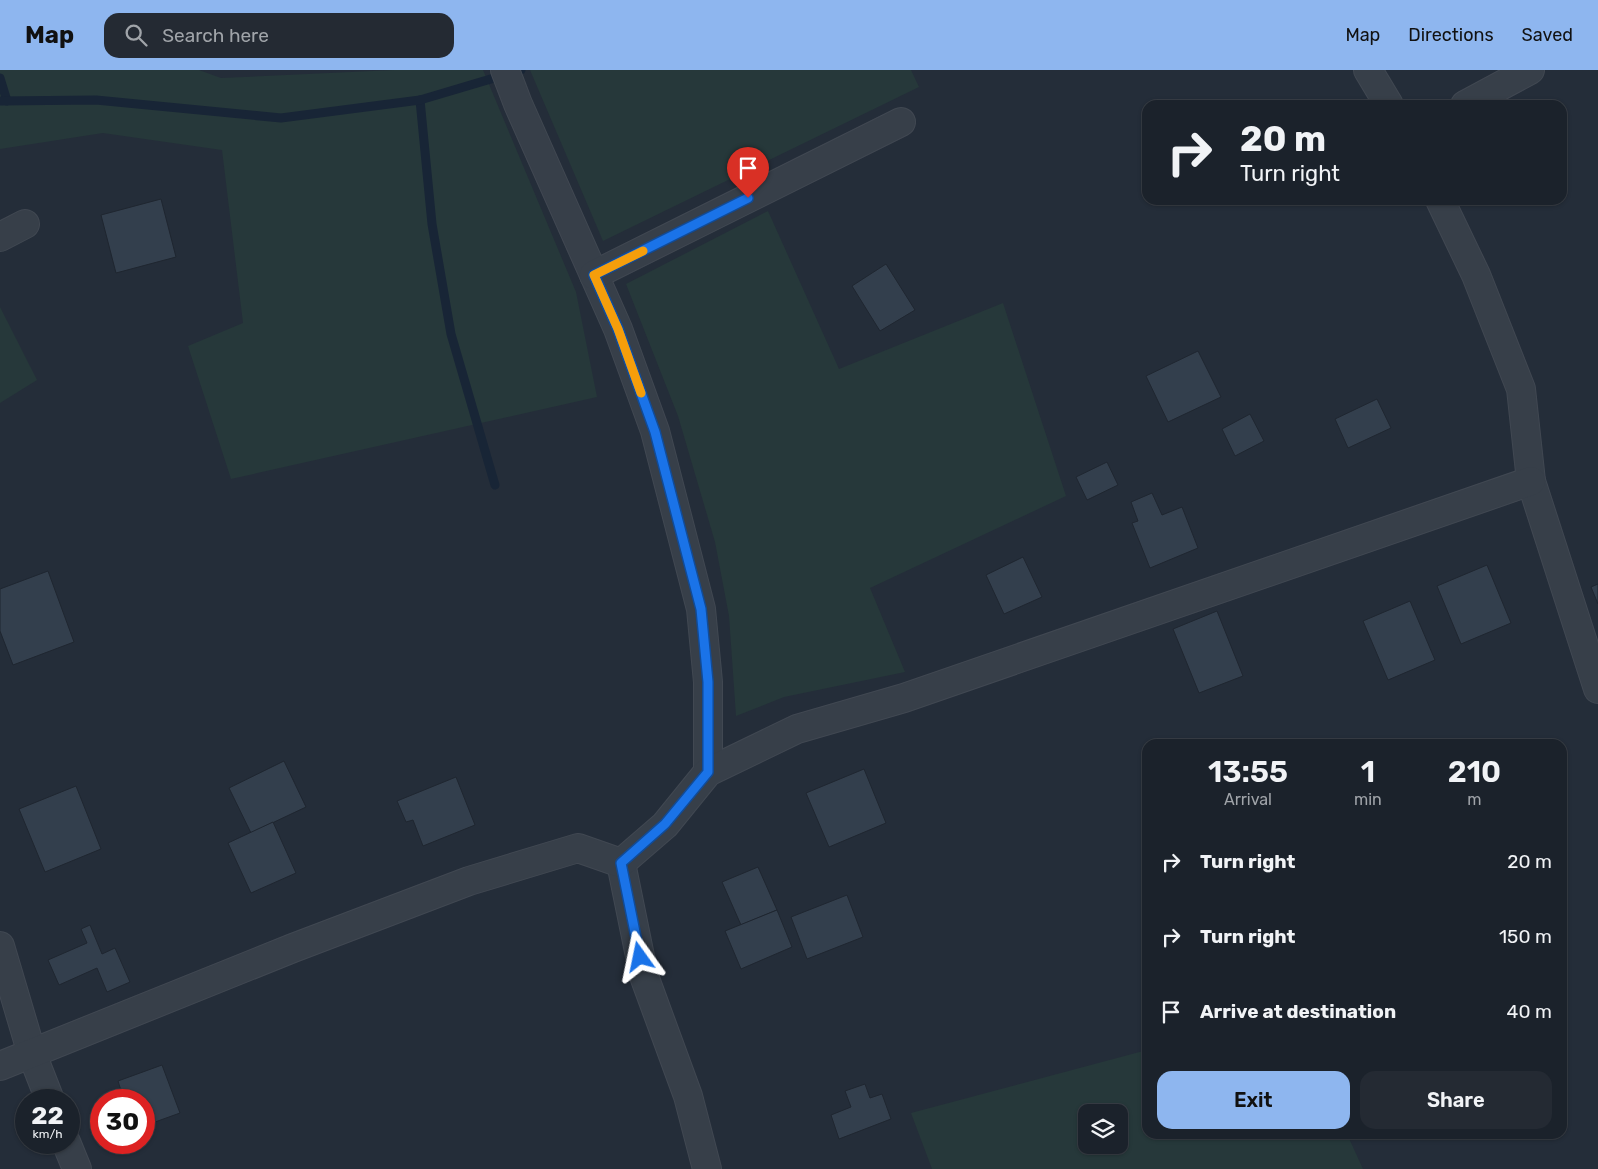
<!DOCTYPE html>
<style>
:root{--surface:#1b222b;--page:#242a33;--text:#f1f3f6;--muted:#a0a4a9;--line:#393f47;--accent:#8eb6ef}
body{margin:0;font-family:Rubik,sans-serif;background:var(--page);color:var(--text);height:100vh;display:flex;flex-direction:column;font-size:19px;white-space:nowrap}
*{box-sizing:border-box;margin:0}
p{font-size:16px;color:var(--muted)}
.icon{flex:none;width:28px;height:28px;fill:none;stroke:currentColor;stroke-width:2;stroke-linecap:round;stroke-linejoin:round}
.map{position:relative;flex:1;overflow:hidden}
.drawer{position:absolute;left:1142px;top:669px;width:425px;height:400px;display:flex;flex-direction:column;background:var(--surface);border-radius:15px;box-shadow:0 1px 4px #0004,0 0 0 1px var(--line)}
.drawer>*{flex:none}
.top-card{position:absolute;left:1142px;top:30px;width:425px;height:105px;border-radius:15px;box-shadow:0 1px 4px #0004,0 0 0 1px var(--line);background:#1b222b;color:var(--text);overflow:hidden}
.buttons{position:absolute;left:1078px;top:1034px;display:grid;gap:10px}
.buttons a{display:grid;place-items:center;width:50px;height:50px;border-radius:10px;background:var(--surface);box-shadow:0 1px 4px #0004,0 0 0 1px var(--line);font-size:25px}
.speed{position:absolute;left:15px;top:1019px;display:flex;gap:10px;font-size:25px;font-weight:700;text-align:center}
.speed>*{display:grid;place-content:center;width:65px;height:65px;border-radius:50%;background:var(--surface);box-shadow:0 1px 4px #0004,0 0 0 1px var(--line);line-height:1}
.speed small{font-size:12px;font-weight:400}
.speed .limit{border:8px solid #d22;background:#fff;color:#111}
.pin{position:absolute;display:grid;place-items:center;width:42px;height:42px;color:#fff;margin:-51px -21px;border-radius:50% 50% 50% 0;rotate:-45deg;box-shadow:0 0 5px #0007}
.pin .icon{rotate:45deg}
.me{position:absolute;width:55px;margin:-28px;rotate:348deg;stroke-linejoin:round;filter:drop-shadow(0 0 4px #0008)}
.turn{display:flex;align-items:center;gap:18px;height:105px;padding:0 15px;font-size:22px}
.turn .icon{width:65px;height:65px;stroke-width:2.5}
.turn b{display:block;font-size:35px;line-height:42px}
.eta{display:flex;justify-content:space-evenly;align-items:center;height:85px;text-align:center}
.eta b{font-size:30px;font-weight:600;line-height:35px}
.button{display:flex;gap:10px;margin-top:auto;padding:10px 15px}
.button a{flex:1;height:58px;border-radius:15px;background:var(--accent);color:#111;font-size:20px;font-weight:600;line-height:58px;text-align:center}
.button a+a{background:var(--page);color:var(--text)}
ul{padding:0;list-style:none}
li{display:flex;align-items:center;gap:15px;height:75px;padding:0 15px}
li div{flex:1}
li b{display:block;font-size:19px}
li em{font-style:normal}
header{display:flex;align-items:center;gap:30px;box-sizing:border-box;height:70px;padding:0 25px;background:var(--accent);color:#111}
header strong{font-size:24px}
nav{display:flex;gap:28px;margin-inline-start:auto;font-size:18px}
.search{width:350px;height:45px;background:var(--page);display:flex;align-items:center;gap:12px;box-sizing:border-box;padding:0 18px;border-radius:15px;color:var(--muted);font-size:19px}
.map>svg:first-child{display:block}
.green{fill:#26383a;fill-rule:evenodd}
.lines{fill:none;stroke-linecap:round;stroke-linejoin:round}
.stream{stroke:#182536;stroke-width:9}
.building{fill:#333f4d;stroke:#1f2630}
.minor-casing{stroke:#414852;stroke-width:30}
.minor{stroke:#373f49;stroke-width:28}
.route-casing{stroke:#114b97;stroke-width:12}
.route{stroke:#1a73e8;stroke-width:9}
.slow{stroke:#f59e0b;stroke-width:9}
</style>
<header>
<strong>Map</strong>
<div class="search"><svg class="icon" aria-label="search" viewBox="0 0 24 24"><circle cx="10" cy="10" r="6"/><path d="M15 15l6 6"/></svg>Search here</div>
<nav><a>Map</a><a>Directions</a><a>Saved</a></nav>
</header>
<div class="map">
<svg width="1598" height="1099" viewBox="0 0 1598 1099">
<rect width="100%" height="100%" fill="#242d39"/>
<g class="green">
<path d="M0,0h199l22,8 173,-8h89l93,222 21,105 -366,82 -43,-133 55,-23 -21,-173 -119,-17 -103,16z"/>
<path d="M530,0h381l8,17 -316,154z"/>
<path d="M768,141l71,158 164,-66 63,193 -196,92 35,84 -121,25 -48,19 -7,-100 -14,-74 -37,-126 -52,-132z"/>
<path d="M0,237l37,73 -37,23z"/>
<path d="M1147,980l1,84h199l16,35h-431l-21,-56zM1119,1042v33h-33v-33z"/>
</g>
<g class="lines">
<g class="stream">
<path d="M0,8l7,23"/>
<path d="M420,30l12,124 19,110 44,151"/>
<path d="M0,31l96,-1 185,18 139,-18 101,-30"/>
</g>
</g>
<g class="building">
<path d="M161,129l15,58 -60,16 -15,-58z"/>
<path d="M886,194l29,46 -35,21 -28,-45z"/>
<path d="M1198,281l23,46 -53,25 -22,-46z"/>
<path d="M1377,329l14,29 -43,20 -13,-29z"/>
<path d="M1250,344l14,27 -29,15 -13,-27z"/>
<path d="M1107,392l11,23 -31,15 -11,-23z"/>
<path d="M1152,423l10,22 20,-8 16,41 -48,20 -18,-45 6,-2 -7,-19z"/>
<path d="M1023,487l19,40 -38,17 -18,-39z"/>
<path d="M1487,495l24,58 -50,21 -24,-58z"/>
<path d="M48,501l26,71 -61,23 -13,-34v-42z"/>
<path d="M1598,514v20l-7,-17z"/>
<path d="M1410,531l25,59 -47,20 -25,-59z"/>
<path d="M1217,541l26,65 -44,17 -26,-64z"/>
<path d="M284,691l22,46 -55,26 -22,-45z"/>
<path d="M864,699l22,54 -57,24 -23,-54z"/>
<path d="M456,707l19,48 -52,21 -10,-26 -7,2 -9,-21z"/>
<path d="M76,716l25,63 -56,23 -26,-63z"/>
<path d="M273,752l23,51 -45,20 -23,-50z"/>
<path d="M758,797l19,43 -36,15 -19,-43z"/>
<path d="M847,825l16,42 -56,22 -16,-42z"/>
<path d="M777,840l15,37 -51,22 -16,-38z"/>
<path d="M90,855l12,29 13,-6 15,34 -23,10 -10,-24 -38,17 -11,-25 39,-17 -6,-14z"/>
<path d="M162,995l18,48 -36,13v-26h-20l-6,-19z"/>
<path d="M865,1014l5,14 12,-4 9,25 -52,20 -8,-24 20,-8 -6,-16z"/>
</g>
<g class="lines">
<defs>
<g id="minor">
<path d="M505,0l13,34 100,225 37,102 46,178 7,73v90"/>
<path d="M1368,0l21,35"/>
<path d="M1465,35l65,-35"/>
<path d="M1440,130l36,75 45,114 10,92 67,208"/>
<path d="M0,167l25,-13"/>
<path d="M594,205l307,-153"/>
<path d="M621,793l23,113 44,120 19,73"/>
<path d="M0,876l32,108 18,46"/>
<path d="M0,996l293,-118 176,-67 109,-33 43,15 44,-38 43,-53 89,-43 107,-31 627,-217"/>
<path d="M66,1072l11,27"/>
</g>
</defs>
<use href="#minor" class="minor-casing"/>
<use href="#minor" class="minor"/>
</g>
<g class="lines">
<defs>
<path id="route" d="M640,887l-19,-94 44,-39 43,-52v-90l-7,-73 -46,-177 -37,-103 -24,-54 154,-77"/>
</defs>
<use href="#route" class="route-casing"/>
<use href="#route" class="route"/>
<path class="slow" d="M641,323l-23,-64 -24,-54 49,-24"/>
</g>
</svg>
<div class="buttons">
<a><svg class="icon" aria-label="layers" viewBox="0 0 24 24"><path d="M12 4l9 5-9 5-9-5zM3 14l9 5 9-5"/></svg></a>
</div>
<div class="speed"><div>22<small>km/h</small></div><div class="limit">30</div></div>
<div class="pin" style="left:748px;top:128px;background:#d93025"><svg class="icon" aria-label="arrive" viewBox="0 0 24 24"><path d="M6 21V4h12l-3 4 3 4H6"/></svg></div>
<svg class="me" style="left:640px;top:887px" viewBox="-20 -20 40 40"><path d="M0-17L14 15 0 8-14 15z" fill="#1a73e8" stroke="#fff" stroke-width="4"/></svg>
<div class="top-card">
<div class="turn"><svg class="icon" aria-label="right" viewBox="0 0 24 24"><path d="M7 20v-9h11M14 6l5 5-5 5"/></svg><div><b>20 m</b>Turn right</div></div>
</div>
<section class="drawer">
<div class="eta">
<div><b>13:55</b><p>Arrival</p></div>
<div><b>1</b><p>min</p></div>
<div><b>210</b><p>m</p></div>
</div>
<ul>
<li><svg class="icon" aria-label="right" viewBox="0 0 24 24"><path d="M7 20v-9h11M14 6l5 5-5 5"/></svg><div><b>Turn right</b></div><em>20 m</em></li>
<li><svg class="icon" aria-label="right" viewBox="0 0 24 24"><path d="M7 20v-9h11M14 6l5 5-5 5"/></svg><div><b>Turn right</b></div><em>150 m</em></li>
<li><svg class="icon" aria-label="arrive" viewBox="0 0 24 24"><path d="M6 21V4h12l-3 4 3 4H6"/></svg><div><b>Arrive at destination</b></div><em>40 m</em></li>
</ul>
<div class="button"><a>Exit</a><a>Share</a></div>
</section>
</div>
